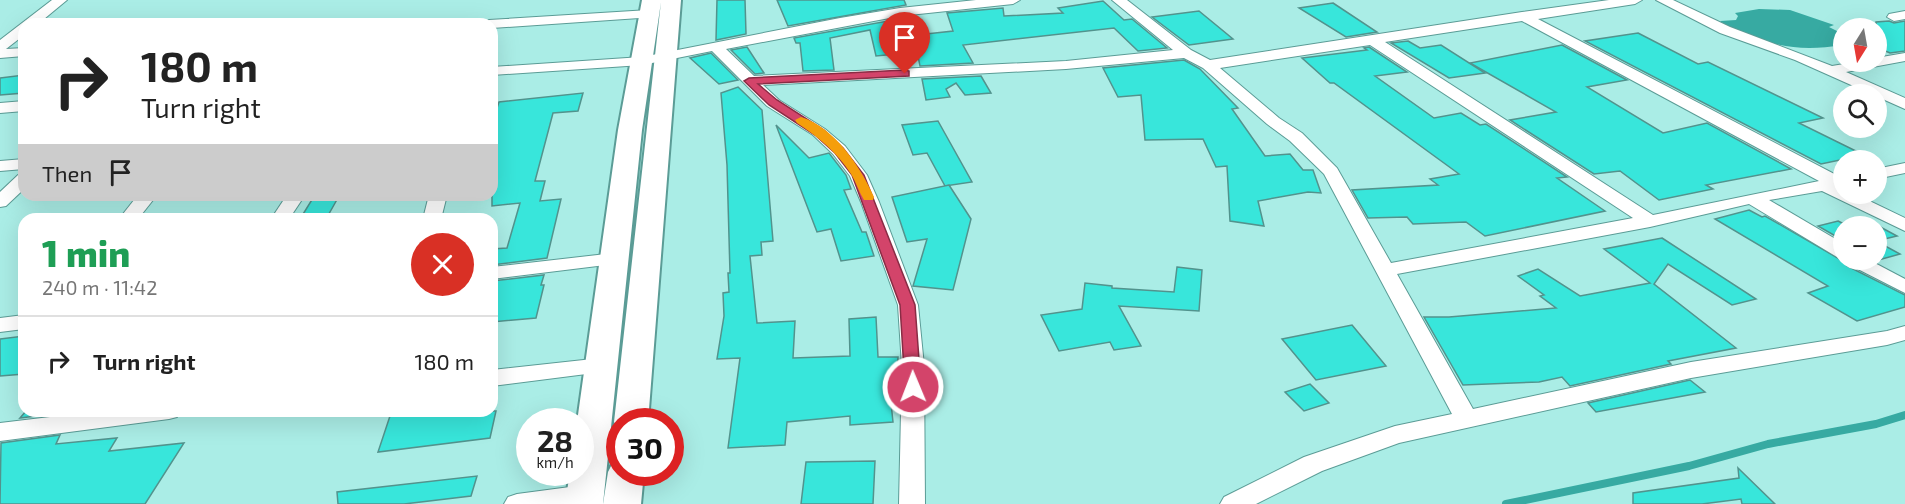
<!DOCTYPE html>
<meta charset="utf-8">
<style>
:root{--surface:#fff;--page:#f2f2f2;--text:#222;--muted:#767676;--line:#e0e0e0}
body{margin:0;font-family:"Exo 2",sans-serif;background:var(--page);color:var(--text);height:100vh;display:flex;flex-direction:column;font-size:22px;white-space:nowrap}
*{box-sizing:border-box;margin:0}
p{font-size:20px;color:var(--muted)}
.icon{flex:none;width:33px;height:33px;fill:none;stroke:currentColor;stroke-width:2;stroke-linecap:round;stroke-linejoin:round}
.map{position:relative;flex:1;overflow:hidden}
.details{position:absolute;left:18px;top:213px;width:480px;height:204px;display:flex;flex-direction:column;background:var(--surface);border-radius:18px;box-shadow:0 6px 24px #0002}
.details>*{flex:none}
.banner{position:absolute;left:18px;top:18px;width:480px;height:183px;border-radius:18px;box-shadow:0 6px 24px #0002;background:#fff;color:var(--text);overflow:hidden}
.needle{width:39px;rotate:191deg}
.buttons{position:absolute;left:1833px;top:18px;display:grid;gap:12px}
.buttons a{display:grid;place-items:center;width:54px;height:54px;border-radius:50%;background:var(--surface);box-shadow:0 6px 24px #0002;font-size:30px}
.speed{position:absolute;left:516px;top:408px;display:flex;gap:12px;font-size:30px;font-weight:700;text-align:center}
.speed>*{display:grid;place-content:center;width:78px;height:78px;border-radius:50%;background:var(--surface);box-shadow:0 6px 24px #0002;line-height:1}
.speed small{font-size:15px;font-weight:400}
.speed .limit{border:9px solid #d22;background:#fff;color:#111}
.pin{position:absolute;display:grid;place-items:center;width:51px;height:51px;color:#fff;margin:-62px -26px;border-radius:50% 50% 50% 0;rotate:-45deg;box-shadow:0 0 6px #0007}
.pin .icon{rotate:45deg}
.me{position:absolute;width:66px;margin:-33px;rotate:359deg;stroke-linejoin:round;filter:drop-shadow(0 0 4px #0008)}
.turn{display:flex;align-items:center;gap:21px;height:126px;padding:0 24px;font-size:27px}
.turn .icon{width:78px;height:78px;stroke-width:2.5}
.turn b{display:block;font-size:42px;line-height:51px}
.then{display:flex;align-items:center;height:57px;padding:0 24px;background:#0003;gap:12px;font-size:22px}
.round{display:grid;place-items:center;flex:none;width:63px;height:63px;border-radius:32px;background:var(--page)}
.summary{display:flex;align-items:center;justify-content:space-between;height:102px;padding:0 24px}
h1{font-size:36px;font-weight:800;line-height:45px;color:#1e9e55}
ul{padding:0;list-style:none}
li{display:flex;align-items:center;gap:18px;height:90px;padding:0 24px;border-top:2px solid var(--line)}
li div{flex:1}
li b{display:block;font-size:22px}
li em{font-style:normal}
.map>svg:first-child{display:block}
.water{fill:#37aaa2}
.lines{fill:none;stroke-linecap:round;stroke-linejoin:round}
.stream{stroke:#37aaa2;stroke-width:8}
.building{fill:#38e6db;stroke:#52938d;stroke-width:1.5}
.minor-casing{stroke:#5b9c96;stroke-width:2}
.secondary-casing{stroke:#5b9c96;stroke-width:4}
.minor{fill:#fff;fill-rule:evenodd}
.secondary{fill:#fff;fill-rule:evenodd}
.route{fill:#d3446a;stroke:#892c45;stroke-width:1.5}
.slow{fill:#f59e0b}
</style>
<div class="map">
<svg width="1905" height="504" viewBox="0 0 1905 504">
<rect width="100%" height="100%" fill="#aaede6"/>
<path class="water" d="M1759,9l31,1 44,15 -5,2 14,7v11c-50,8 -73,-1 -119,-18v-3l-4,-3 16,-1 2,-4 -3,-3z"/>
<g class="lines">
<path class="stream" d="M1506,504l183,-38 79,-22 108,-20 29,-9"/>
</g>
<g class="building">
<path d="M717,0h28l1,34 -30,6z"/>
<path d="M777,0h127l2,5 -118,21z"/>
<path d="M1103,1l21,19 8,-1 35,29 -29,3 -24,-23 -151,17 10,18 -53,3 -2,-10 -21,2 -1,-4 -20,2 -6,-26 -40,8 4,32 -31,1 -3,-28h-4l-2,-5 116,-21 7,18 36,-4 -6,-18 56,-5 1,8 59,-3 -5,-5z"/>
<path d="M1333,3l44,29 -31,5 -47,-29z"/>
<path d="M1199,11l34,28 -44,6 -37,-28z"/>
<path d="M1889,21l5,2 11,-2v30l-15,2 -14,-6v-25z"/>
<path d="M1638,33l60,31 10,-2 115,56 -24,5 65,32 -43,9 -236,-123z"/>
<path d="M1408,41l12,7 21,-3 44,28 -36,5 -58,-35z"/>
<path d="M1562,45l65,35 -40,7 76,46 44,-10 84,46 -85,16 7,4 -54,11 -39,-29 -26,3 -84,-54 46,-8 -86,-49z"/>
<path d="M747,47l17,26 -9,1 -24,-24z"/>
<path d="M1369,47l38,25 -32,4 59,42 27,-5 19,12 6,-1 81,53 -10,1 48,33 -120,25 -19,-14 -53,2 -6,-7 -39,1 -16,-28 86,-5 -8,-6 29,-5 -125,-91h-4l-28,-25 65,-8 -3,-2z"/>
<path d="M711,53l27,27 -19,4 -29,-26z"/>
<path d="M1184,60l16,9 38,39 -6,1 33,47 25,-2 13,16h10l8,23 -13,-1 -50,9 6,25 -34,-5 -3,-55 -11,1 -13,-28 -58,1 -4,-45 -23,2 -15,-29z"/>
<path d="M24,75v18l-24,2v-17z"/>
<path d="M981,76l10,17 -26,2 -9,-12 -10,6 4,8 -24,3 -4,-21z"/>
<path d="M738,87l24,23 11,131 -12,1 1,13 -12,1 7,67 38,-2 -2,37 57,-2 -1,-37 27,-2 2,40h20l-2,46h-5l2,19 -43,3v-9l-63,6 -2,23 -57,3 12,-90 -23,1 7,-43 -1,-23 6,-1 -1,-19h2l-3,-108 -6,-72z"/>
<path d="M583,93l-5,18 -25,2 -18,68h10l-5,20 21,-2 -14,59 -55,7v-16l15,-1 13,-45 -28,3v-83l7,-21z"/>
<path d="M938,121l34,61 -27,4 -18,-33 -14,2 -11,-30z"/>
<path d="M776,125l33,33 20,-5 17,22 5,14 -7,1 18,42h4l8,24 -33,5 -10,-32 -14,3z"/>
<path d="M949,185l22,34 -18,71 -40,-4 14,-47 -20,3 -15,-45z"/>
<path d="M339,196l-13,23h-26l13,-21z"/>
<path d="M1749,210l13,7 3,-1 78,45 4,5 58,29v12l-48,14 -49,-28 20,-7 -113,-67z"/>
<path d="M1838,221l10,5h-4v15l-26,-15z"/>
<path d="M1871,222l26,14 -21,5v-15h-22z"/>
<path d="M1662,238l94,61 -24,6 -64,-41 -14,20 82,64 -68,13 3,3 -101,22 -8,-9 -23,5 -76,3 -39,-68h25l107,-9 -16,-12 4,-1 -26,-19 20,-7 42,27 70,-13 -46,-34z"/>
<path d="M1876,241l24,13 -25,7 -2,-1h3z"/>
<path d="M1177,267l25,3 -3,41 -80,-5 22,40 -27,4 -4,-8 -51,9 -18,-36 41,-6 3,-26 27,3v2l62,4z"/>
<path d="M544,275l-3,10h3l-8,33 -44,4v-41z"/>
<path d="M1352,325l34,41 -70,14 -34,-41z"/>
<path d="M24,336v38l-24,2v-37z"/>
<path d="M1690,380l15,12 -109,20 -8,-9z"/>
<path d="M1310,384l19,19 -25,8 -19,-19z"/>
<path d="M26,411h51l-57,7z"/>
<path d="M413,411h83l-6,27 -112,14 13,-39z"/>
<path d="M60,435l-4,9 61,-6 -8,13 75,-8 -39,61h-145l1,-61z"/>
<path d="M875,461l-2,43h-72l5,-42z"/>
<path d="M1738,468l37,36h-33l-1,-5 -39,5h-69v-11l106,-15z"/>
<path d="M477,476l-6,20 -67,8h-66l-1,-12z"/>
</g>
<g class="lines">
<defs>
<g id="minor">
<path d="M52,0h15l-29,24h-14v11l-18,14 18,-1v8l-24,2v-18z"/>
<path d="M976,0h44l-7,4 -113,12 -174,33 28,27 312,-15 107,-11 -61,-50h15l64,50 19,10 312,-48 87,-12h33l-7,4 -97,15 302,158h4v17h11l50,24v13l-83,-40 -53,9 75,44v15l-7,-2 -88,-53 -99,23 -253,47 76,135 218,-47 196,-31 18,-5v14l-18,5 -196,33 -292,65 -77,28 -66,33h-36l4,-7 80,-40 91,-31 57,-12 -128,-240 -34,-33 -23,-17 -64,-56 -19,-10 -118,11 -303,16 16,15 46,29 20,17 22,29 12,27 39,103 6,61 1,138h-26l3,-138 -4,-61 -37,-103 -11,-26 -17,-22 -20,-19 -46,-29 -55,-55 -70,14 -150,10v-8l150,-10 198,-39 60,-10zM1522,21l297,160 -166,34 -268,-173zM1370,45l263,173 -242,45 -54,-95 -35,-35 -23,-15 -59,-50z"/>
<path d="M1656,0h17l57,27 102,39 24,-4h20v-4l29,-5v8l-59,11 59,26v11l-110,-49 -75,-27z"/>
<path d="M649,10l7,4 -2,3 -162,11v-4h-10l7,-4z"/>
<path d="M1905,11v8l-11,2 -7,-4 2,-3z"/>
<path d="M24,101v10l-24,2v-10z"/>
<path d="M24,159v10l-24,2v-10z"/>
<path d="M1905,163v10l-29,6v-10z"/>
<path d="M24,174v15l-18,17 -6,1v-15l18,-17z"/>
<path d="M138,195h19l-19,24h-19z"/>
<path d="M287,195h18l-16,24h-18z"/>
<path d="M429,195h18l-6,24h-18z"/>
<path d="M615,253l7,2 3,4 -3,4 -130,16v-12z"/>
<path d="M1845,260h24l36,19v14l-57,-29z"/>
<path d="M24,315v14l-24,3v-14z"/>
<path d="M602,358l8,3 3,5 -3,5 -118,15v-16z"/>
<path d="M100,411h81l-4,6 -8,2 -169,22v-18z"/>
<path d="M585,485l9,3 4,7 -4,7 -6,2h-84l4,-7 9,-3z"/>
</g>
<g id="secondary">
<path d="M642,0h39l-33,422h-28v9l-6,-9 47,-420 -19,128 -39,374h-38l5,-32h10v-50h-3l41,-292z"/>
<path d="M620,460v12h24l-3,32h-38l5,-32 5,-10z"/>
</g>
</defs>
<use href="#minor" class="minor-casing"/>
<use href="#secondary" class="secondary-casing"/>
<use href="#minor" class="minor"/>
<use href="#secondary" class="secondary"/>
</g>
<path class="route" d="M905,70l4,1v5l-151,8 19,16 47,30 19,18 21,27 51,130 6,82 -3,4h-11l-2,-4 -5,-82 -48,-130 -17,-22 -20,-18 -46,-30 -25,-24 5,-3z"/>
<path class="slow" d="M801,117c34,11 59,49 73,80l-1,3h-9c-5,-8 -8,-18 -13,-26 -14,-22 -33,-37 -54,-51l-2,-3z"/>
</svg>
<div class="buttons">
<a><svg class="needle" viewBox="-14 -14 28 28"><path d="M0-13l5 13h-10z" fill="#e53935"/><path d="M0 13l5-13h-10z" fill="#767676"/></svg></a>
<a><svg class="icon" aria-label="search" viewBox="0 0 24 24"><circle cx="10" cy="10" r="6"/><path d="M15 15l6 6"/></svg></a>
<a>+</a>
<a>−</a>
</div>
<div class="speed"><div>28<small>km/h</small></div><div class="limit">30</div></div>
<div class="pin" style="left:905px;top:74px;background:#d93025"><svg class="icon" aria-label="arrive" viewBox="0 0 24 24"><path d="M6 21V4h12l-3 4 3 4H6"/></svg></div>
<svg class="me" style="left:913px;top:387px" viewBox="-20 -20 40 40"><circle r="17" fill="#d3446a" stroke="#fff" stroke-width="3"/><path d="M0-11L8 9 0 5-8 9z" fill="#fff"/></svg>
<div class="banner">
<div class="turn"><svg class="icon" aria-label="right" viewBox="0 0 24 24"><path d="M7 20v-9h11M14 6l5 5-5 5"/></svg><div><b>180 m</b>Turn right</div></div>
<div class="then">Then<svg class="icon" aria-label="arrive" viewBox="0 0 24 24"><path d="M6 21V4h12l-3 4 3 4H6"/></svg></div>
</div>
<section class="details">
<div class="summary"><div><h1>1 min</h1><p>240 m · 11:42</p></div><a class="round" style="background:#d93025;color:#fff"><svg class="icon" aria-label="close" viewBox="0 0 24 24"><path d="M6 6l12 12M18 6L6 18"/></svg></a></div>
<ul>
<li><svg class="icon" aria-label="right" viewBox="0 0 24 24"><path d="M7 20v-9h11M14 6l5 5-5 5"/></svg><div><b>Turn right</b></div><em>180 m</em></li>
</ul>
</section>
</div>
